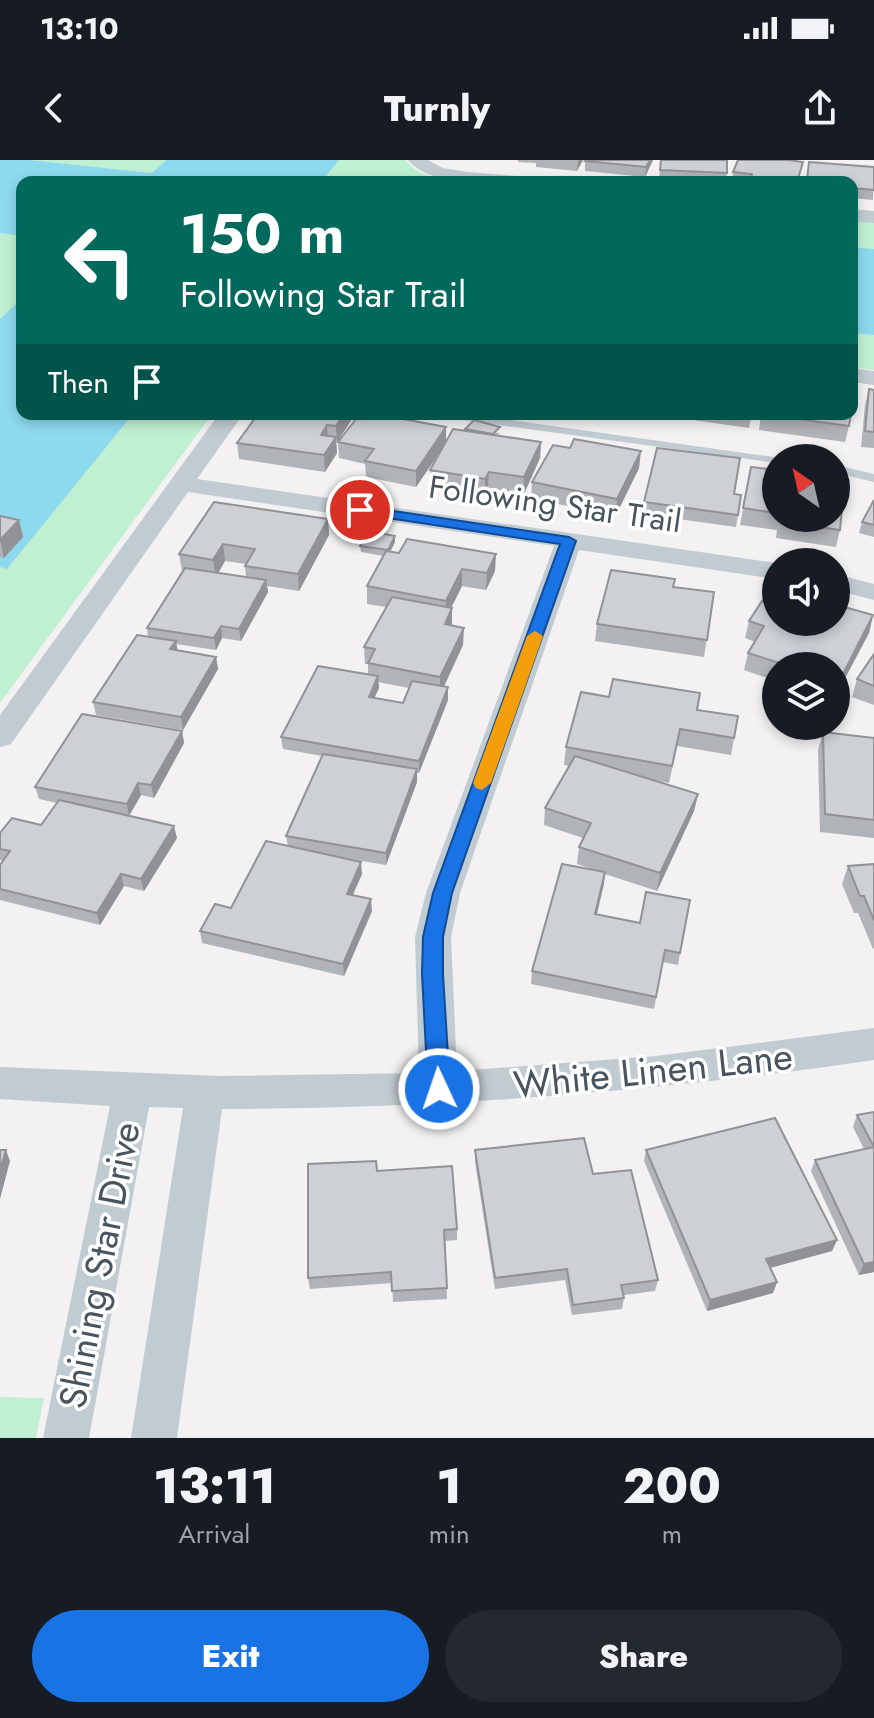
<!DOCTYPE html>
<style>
:root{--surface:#171b24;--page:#242831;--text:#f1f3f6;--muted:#9ea1a6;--accent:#1973e5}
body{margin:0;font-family:Jost,sans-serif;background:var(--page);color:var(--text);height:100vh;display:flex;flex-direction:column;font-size:30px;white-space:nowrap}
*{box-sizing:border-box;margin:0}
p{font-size:26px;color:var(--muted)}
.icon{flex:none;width:44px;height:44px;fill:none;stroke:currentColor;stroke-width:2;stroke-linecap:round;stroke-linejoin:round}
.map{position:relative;height:1278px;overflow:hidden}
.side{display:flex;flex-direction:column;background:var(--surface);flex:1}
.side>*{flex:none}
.banner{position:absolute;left:16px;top:16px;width:842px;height:244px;border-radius:16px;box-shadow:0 4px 12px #0003;background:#00695c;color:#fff;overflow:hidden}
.needle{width:52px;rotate:326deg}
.controls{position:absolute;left:762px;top:284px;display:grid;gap:16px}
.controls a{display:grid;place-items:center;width:88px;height:88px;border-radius:50%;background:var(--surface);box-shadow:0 4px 12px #0003;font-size:40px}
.pin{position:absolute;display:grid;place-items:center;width:68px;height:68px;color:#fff;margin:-34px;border:4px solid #fff;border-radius:50%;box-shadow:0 2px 8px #0007}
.me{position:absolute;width:88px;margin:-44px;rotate:357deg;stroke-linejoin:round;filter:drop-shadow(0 0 6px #0008)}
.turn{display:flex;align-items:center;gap:28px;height:168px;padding:0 32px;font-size:36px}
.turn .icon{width:104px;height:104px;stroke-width:2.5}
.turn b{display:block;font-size:56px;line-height:68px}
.then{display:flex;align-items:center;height:76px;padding:0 32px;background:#0003;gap:16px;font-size:30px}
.eta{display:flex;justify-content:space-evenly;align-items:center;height:136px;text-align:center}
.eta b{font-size:48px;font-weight:800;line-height:56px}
.button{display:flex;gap:16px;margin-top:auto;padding:16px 32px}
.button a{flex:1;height:92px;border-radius:48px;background:var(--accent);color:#fff;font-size:32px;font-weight:800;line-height:92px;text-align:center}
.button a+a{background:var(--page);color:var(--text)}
.status{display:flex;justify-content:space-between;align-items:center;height:56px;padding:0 40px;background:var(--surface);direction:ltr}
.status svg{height:22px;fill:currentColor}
header{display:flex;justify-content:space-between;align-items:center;height:104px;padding:0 32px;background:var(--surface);font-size:36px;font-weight:800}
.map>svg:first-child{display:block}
.green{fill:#c0f0d2}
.water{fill:#8dd9ed}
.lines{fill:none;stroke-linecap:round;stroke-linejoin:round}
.lane{fill:#c1cbd2;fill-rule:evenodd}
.street{fill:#c1cbd2;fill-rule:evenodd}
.wall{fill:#b0b3b7;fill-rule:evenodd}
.shaded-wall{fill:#909295}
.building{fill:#cdd0d5;stroke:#909295;stroke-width:2}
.route{fill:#1973e5;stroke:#104b95;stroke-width:2}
.slow{fill:#f59e0b}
.labels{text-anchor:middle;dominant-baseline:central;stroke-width:7;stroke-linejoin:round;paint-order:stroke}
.street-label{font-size:32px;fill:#48545e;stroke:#fff}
.near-street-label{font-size:38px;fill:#48545e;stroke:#fff}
</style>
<div class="status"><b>13:10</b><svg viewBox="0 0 49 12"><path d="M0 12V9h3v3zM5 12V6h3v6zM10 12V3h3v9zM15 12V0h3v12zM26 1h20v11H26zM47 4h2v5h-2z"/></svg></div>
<header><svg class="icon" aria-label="back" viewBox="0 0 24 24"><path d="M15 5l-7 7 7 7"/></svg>Turnly<svg class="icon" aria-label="share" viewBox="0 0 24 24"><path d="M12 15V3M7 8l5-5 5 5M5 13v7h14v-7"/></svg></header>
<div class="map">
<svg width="874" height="1278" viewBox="0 0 874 1278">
<rect width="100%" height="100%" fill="#f3f1f1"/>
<g class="green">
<path d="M30,0h136l-14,13z"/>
<path d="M339,0h67c13,22 55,20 78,22h-163z"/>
<path d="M852,60l22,2v27l-22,-2z"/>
<path d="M0,73l22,3v62l-22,21z"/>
<path d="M852,173l22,2v35l-22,-3z"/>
<path d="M133,254h79l-212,289v-136l7,1z"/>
<path d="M0,1237l44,1 -8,40h-36z"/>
</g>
<g class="water">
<path d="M0,0h30l122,13 14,-13h173l-18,22h-299v54l-22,-3z"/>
<path d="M852,87l22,2v86l-22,-2z"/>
<path d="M22,138v116h111l-126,155 -7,-2v-248z"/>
</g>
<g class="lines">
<g class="lane">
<path d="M434,254h32l315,44h-5v5l-336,-46z"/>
<path d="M836,305l38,9v8l-38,-9z"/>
</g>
<g class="street">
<path d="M408,0h20l15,8 25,4 60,5 9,5c-36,0 -104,8 -129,-22z"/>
<path d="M852,49l22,2v12l-22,-2z"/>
<path d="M852,208l22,3v14l-22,-3z"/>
<path d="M219,254h24l-46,65 579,84v16l-197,-29 -119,343 -9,44 6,134 199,-15 218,-28v32c-217,32 -432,48 -652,49l-45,329h-46l52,-330 -34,-1 -60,331h-46l67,-332 -110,-7v-32l219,9 200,-3 -4,-136 11,-44 128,-347 -366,-54 -177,252 -11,3v-32z"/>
<path d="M836,414l38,10v16l-38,-10z"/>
</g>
</g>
<g class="wall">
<path d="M518,0h65l-6,11 -41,-4v-4l-18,-1z"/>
<path d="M653,0l-8,17 -60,-6v-10z"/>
<path d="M661,0l66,13 -2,9 -66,-3z"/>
<path d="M803,2l-5,20 -66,-1 1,-9z"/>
<path d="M809,2l65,5 -1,33 -21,-2v-16h-46z"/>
<path d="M869,229l5,1v58l-13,-1 4,-42z"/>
<path d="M566,254h29l-3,5 -26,-3z"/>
<path d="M665,254h87l-3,14 -84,-12z"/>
<path d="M761,254l88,12 -4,16 -86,-12z"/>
<path d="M352,259l-16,23 1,11 -12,19 -86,-13 -2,-16z"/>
<path d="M446,267v14l19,-11 35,3 -3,2 44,7 -1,16 -16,36 -36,-6 -4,7 -54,-8v-17l10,-18 -24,35 -50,-10 -1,-13 -26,-6 -1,-16z"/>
<path d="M751,307l25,3v48h60l4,12 -4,17 -60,-9 1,-8 -37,-5z"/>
<path d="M639,308l-23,47 -85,-16 1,-17z"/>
<path d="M734,334l7,1 -5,32 -94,-13 2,-12z"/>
<path d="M874,340v37l-15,-4 3,-11z"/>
<path d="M0,356l23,21 -19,21 -4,-1z"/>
<path d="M328,359l1,16 -30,56 -32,-5 1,6 -27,49 -19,-3 -6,12 -40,-6 1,6 39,7 2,12 -35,61 -87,-15 -3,-13 55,-65 -1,-9 35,-57 -3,-17zM225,401l21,3 -1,2 1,11 -28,-4z"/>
<path d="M395,382l-5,10 105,19 -9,19 -24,-4 -11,22 1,18 11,19 -19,42h4v13l-29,73h-2v9l-31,83 -49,-8 25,17 -10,21 20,16 -28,65 -142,-33 -2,-12 31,-23 57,-62 -2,-10 36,-80 -39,-7 -2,-12 87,-63v-10h-3l-1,-17 22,-40 -19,-3v-18l17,-30 -23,-4 -1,-6zM378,522l31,6 -6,15 -29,-5 5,-10z"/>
<path d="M673,427l41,5 -10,65 -109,-16 2,-17z"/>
<path d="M873,455l-4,18 -33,62v-29h-60v15l-32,-11 4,-17 7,-11 -10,-4 4,-17 87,1z"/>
<path d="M874,494v51l-22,-8 5,-18z"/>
<path d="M698,550l36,28 -3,17 -54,-9 -8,37 -16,-3 45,14 -4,17 -37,80 -52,-17 -8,40 83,39 -2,12 -15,-3 -9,47 -123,-25 1,-13 60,-102 -15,-5 2,-17 4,-9 -39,-13 1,-17 24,-42 -5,-1 2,-18z"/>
<path d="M182,571l2,12 -30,55 -13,-3 -12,21 48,22 -33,53 -20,-5 -24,39 -100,-25v-35l3,-4 -3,-1v-27l41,-8 16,-22 -18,-4 -4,-12z"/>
<path d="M823,572l51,6v100l-54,-6 -2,-82z"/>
<path d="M874,704v84l-1,1 -15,-36h-4l-12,-29 6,-18z"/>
<path d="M874,952v160l-15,3 -48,-104 4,-11 49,-11 -11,-22 4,-12z"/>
<path d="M475,990l118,24 65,106 -3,11 -31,4v3l-2,11 -50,6 -7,-35 -70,9 -20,-127z"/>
<path d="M646,990l191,90 -5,11 -62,17 7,14 -4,11 -66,18 -63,-150z"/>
<path d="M377,1011l80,58v11l-12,1 2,58 -54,3 -1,-19 -82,6 -2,-11z"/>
</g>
<g class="shaded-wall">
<path d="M579,0h4l-6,11 1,-10z"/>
<path d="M650,0h3l-8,17 1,-10z"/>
<path d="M344,254h7l1,5 -15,24 -1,-17z"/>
<path d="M327,265l1,16 -7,-6z"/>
<path d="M446,267v16l-30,44v-16z"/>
<path d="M336,277l1,16 -12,19 -1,-17z"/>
<path d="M541,282l-1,16 -16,36v-17z"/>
<path d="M641,291l-2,17 -23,47 1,-16z"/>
<path d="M489,312l-1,16 -4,7 1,-16z"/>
<path d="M328,359l1,16 -30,56 -1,-17z"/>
<path d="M19,360l4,17 -19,21 -4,-18z"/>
<path d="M395,376v6l-7,14v-6z"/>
<path d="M223,384l2,17 -9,16 -3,-17z"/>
<path d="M496,394l-1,17 -9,19 1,-17z"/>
<path d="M462,409v17l-16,32v-17z"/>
<path d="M266,420l2,12 -27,49 -2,-12z"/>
<path d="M452,448v17l-7,-1z"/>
<path d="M873,455l-4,18 -33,62 3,-13z"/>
<path d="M221,466l1,12 -6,12 -2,-12z"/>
<path d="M464,468l-1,17 -23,49v-17z"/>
<path d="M176,481l2,12 -8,-4z"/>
<path d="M216,497l2,12 -35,61 -2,-13z"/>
<path d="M378,516l1,12 -10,21v-12z"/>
<path d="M448,527v13l-29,73v-12z"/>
<path d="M182,571l2,12 -30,55 -3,-13z"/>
<path d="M417,609v13l-31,83v-12z"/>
<path d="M138,623l3,12 -12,21 -2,-12z"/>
<path d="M698,634l-4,17 -37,80 3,-18z"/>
<path d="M174,666l3,12 -33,53 -3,-12z"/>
<path d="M361,702l1,12 -14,32 -1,-12z"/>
<path d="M605,712l-1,12 -10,42 1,-12z"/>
<path d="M121,714l3,12 -24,39 -3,-12z"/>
<path d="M371,739l1,12 -28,65 -1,-12z"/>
<path d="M6,990l4,11 -10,38v-29z"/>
<path d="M837,1080l-5,11 -70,19 4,-11z"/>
<path d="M874,1102v10l-15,3 5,-11z"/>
<path d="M777,1122l-4,11 -66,18 3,-11z"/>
</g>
<g class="building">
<path d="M586,0h64l-4,7 -61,-6z"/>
<path d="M661,0h66v13l-67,-3z"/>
<path d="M738,0h50l15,2 -6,20h-6l-40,-4 1,-4 -19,-2z"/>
<path d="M809,2l65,5v23l-22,-2v-6l-45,-2z"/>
<path d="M852,225l3,1 -3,20z"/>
<path d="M869,229l5,1v42l-9,-1z"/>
<path d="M258,254h86l-8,12 -9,-1 -6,10 15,2 -12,18 -87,-12z"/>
<path d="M360,254h16l70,13 -30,44 -51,-10 9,-12 -36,-7z"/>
<path d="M761,254h90l-2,12z"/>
<path d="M474,260l26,7 -7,7 -28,-5z"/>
<path d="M453,269l88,13 -17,35 -35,-5 -4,7 -55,-9z"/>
<path d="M574,279l67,12 -24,48 -85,-17 21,-37 17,3z"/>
<path d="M657,288l83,10 -6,36 7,1 -3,20 -94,-13z"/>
<path d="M751,307l25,3v43l-33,-5z"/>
<path d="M836,325l8,1 -4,44 -61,-9 1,-3h56z"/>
<path d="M874,340v25l-12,-3z"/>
<path d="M214,342l114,17 -30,55 -53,-8 10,-17 -32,-5 -10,16 -34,-6z"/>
<path d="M0,356l19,4 -19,20z"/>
<path d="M369,371l26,5 -7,14 -28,-4z"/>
<path d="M407,379l89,15 -9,19 -25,-4 -16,32 -79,-15 19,-35 13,2z"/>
<path d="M185,408l81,12 -27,49 -18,-3 -7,12 -67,-10z"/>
<path d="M611,410l64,9 -2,8 41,5 -7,48 -110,-16z"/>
<path d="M392,437l60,11 -7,16 19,4 -24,49 -72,-14 7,-14 -11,-2z"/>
<path d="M762,441l14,4v17h60v-14l1,-3 36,10 -34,67 -3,-1v-15h-47l-41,-13 16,-27 -15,-5z"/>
<path d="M137,475l39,6 -6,8 46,8 -35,60 -88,-15z"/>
<path d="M874,494v32l-17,-7z"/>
<path d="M318,506l60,10 -9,21 34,6 9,-22 36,6 -29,74 -138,-24z"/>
<path d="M613,519l87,14 -3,17 41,6 -4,22 -54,-9 -8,37 -106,-19 15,-55 28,5z"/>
<path d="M82,554l100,17 -31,54 -13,-2 -11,21 -92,-17z"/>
<path d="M823,572l51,6v82l-49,-6z"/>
<path d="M323,594l94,15 -31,84 -100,-17z"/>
<path d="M575,596l123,38 -38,79 -81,-26 12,-24 -46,-15z"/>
<path d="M59,640l115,26 -33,53 -20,-5 -24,39 -97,-24v-24l10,-14 -10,-2v-16l12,-15 29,7z"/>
<path d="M266,681l95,21 -14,32 24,5 -28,65 -143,-33 15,-27 16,4z"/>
<path d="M562,704l43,8 -10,42 45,9 6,-31 44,8 -10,53 -15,-3 -9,47 -124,-26z"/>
<path d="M874,704v56l-10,-24h-4l-12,-30z"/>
<path d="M874,952v150l-10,2 -49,-104 59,-13 -17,-32z"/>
<path d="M775,958l62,122 -71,19 11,23 -67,18 -64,-150z"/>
<path d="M584,978l9,36 38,-4 27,110 -37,5 3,13 -51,7 -6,-36 -72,9 -20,-128z"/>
<path d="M0,990h6l-6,20z"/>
<path d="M376,1001l1,10 75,-5 5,63 -13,1 3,58 -55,3 -1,-19 -83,6v-114z"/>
</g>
<path class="route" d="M360,346l209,31 7,4 -124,352 -9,44v37l7,115 -3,7 -8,3 -8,-3 -3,-7 -6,-115 1,-37 10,-44 127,-349 -205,-31 -2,-3z"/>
<path class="slow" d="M535,471l8,5 -52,147 -9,7 -6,-2 -3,-5 54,-147z"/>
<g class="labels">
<g class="street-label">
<text transform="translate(555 344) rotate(8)">Following Star Trail</text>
</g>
<g class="near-street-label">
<text transform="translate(653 910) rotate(-6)">White Linen Lane</text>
<text transform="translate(99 1105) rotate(-79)">Shining Star Drive</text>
</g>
</g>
</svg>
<div class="controls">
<a><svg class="needle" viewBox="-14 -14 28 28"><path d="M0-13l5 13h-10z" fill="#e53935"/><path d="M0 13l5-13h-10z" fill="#9ea1a6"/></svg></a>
<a><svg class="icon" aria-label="sound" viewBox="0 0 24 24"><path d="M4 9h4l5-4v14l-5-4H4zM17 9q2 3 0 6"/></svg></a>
<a><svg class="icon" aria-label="layers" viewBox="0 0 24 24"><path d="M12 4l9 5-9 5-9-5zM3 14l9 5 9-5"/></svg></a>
</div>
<div class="pin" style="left:360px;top:350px;background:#d93025"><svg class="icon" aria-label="arrive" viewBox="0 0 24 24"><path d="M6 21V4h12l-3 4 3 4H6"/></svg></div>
<svg class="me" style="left:439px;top:929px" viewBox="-20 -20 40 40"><circle r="17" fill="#1973e5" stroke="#fff" stroke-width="3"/><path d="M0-11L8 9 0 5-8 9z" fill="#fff"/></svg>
<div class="banner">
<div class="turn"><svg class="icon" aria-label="left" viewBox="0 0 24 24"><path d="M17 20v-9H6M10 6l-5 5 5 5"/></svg><div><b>150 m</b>Following Star Trail</div></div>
<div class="then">Then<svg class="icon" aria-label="arrive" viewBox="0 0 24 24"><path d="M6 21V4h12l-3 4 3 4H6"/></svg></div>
</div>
</div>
<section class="side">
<div class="eta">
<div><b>13:11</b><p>Arrival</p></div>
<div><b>1</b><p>min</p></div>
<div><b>200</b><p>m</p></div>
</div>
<div class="button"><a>Exit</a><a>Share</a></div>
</section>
